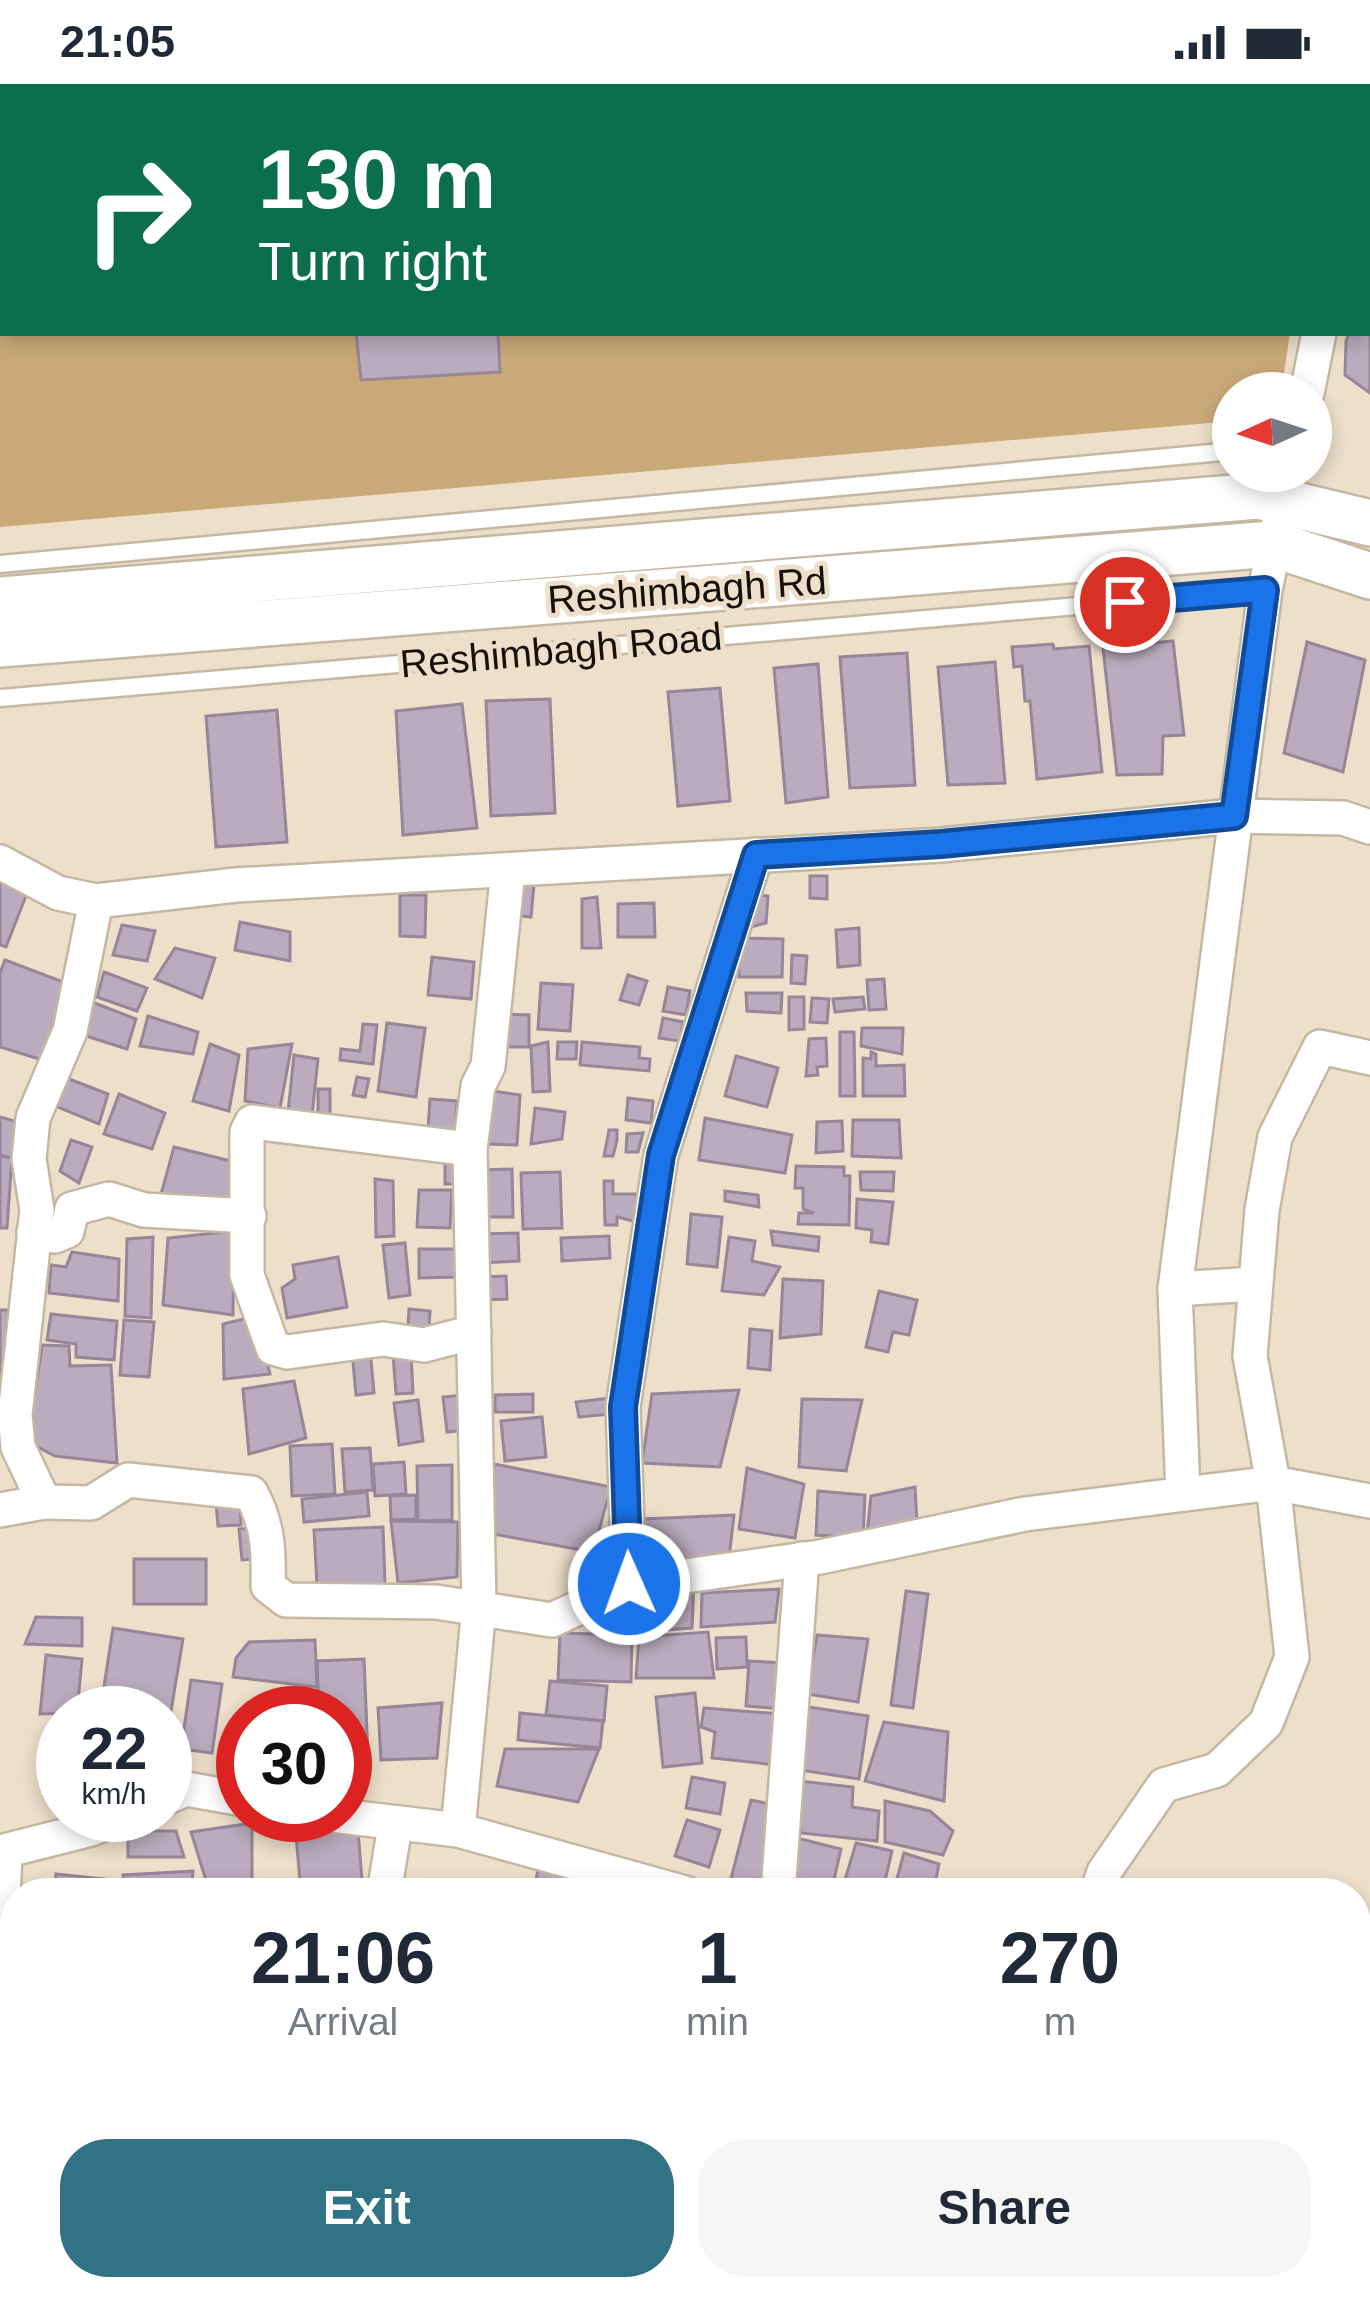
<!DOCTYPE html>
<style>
:root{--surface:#fff;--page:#f6f6f7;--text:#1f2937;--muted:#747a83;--accent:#317285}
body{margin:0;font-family:Arial,sans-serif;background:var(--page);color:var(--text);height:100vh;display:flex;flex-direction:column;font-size:45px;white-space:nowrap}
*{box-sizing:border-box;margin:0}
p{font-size:39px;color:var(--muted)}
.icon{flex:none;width:66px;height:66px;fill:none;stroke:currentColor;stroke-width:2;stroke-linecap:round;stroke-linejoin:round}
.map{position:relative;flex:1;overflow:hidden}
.panel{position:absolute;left:0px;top:1794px;width:1371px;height:423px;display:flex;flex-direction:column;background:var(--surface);border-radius:48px 48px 0 0;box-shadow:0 6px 18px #0003}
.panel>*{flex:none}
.hud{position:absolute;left:0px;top:0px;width:1371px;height:252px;box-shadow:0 6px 18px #0003;background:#0b6e4f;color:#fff;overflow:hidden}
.needle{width:78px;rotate:267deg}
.controls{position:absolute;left:1212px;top:288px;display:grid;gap:24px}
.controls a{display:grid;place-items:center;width:120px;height:120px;border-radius:50%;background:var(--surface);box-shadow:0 6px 18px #0003;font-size:60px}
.speed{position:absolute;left:36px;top:1602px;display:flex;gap:24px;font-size:60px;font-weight:700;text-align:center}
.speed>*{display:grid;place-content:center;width:156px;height:156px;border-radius:50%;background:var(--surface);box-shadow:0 6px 18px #0003;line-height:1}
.speed small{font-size:30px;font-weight:400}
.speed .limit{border:18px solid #d22;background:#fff;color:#111}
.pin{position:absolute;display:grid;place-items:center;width:102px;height:102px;color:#fff;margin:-51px;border:6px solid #fff;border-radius:50%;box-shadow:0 3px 12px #0007}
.me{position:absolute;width:132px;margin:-66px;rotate:358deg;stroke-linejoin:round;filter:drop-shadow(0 0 9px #0008)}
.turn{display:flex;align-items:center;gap:42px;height:252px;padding:0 60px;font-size:54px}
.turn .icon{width:156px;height:156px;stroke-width:2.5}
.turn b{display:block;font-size:84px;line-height:102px}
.eta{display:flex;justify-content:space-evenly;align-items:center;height:204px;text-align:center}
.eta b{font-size:72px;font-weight:600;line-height:84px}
.primary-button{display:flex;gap:24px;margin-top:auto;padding:24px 60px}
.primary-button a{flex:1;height:138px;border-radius:48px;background:var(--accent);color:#fff;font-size:48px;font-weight:600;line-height:138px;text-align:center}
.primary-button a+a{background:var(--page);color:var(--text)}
.status{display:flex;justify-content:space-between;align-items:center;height:84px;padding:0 60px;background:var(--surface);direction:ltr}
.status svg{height:33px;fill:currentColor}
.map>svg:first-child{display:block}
.green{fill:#c9a978}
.building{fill:#bbabbe;stroke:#968698;stroke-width:3}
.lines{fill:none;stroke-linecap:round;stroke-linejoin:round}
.lane-casing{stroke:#c5b8a3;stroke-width:21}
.street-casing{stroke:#c5b8a3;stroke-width:38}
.secondary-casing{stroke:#c5b8a3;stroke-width:50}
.primary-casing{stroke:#9f8e57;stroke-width:56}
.lane{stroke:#fff;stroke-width:16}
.street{stroke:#fff;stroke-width:33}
.secondary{stroke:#fff;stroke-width:45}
.primary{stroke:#f2e4b3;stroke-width:51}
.route-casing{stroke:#114b97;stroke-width:30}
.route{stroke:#1a73e8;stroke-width:21}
.labels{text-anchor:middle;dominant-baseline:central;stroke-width:10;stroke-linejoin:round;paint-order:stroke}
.street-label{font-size:39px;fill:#151009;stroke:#eddfca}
</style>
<div class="status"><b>21:05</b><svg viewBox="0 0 49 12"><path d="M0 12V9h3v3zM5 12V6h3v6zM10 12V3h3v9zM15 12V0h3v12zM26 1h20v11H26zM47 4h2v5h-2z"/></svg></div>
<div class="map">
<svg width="1370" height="2215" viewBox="0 0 1370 2215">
<rect width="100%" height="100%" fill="#eddfca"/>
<g class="green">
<path d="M0,0h1326l-1323,3v246h1287l-9,60h-48v28l-1233,106z"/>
<path d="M50,2202h79l-5,13h-72z"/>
</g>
<g class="building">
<path d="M1370,221v88l-25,-18 1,-34 3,-8h19z"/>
<path d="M356,249h142l2,39 -139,8z"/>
<path d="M1173,557l11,94 -21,1 -1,38 -45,1 -14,-127z"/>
<path d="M1307,558l58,18 -22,112 -59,-19z"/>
<path d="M1053,560l1,5 35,-3 13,126 -65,7 -7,-78h-5l-3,-35 -8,1 -2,-20z"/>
<path d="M907,569l8,132 -65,3 -10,-131z"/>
<path d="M995,578l10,121 -57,2 -10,-118z"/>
<path d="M818,580l10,133 -42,6 -12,-135z"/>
<path d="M720,604l10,113 -52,5 -10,-114z"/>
<path d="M550,615l5,114 -64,3 -5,-115z"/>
<path d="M462,620l15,124 -74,7 -7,-124z"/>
<path d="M277,626l10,132 -71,5 -10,-131z"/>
<path d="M810,792h17v23l-17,-1z"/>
<path d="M0,796l29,8 -23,59 -6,-2z"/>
<path d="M515,799l19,1 -3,33 -19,-2z"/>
<path d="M754,810l14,2 -2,27 -15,4z"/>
<path d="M400,811h26l-1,42 -25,-1z"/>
<path d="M597,813l4,51h-19v-49z"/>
<path d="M654,819l1,34h-37v-33z"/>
<path d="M240,838l50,10v29l-55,-11z"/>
<path d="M122,841l33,6 -8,30 -34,-6z"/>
<path d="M859,844l1,37 -22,2 -2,-37z"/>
<path d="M739,854l44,1 -1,38h-43z"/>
<path d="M175,864l40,10 -13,40 -47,-19z"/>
<path d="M792,871l15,1 -2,28 -14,-1z"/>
<path d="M432,873l42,5 -3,37 -43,-4z"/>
<path d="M5,876l69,26 -32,74 -42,-13v-74z"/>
<path d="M104,888l43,16 -10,23 -40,-14z"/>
<path d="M628,891l19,6 -8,24 -19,-5z"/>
<path d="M884,895l2,30 -17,1 -2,-30z"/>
<path d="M541,899l32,2 -3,46 -32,-2z"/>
<path d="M668,903l22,4 -4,24 -23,-4z"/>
<path d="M746,909h36l-1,20 -34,-2z"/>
<path d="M789,913h15v32l-15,1z"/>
<path d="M863,913l2,12 -30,3 -2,-13z"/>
<path d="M812,914l17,1 -2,24 -17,-1z"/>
<path d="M92,918l44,17 -9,30 -44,-14z"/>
<path d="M501,930l28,1v32h-29z"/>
<path d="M148,932l50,16 -5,22 -53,-8z"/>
<path d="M663,934l20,4 -3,19 -21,-3z"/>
<path d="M387,939l38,5 -9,69 -38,-6z"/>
<path d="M363,940l14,1 -4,39 -33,-4 1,-11 19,2z"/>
<path d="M862,944h41l-1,26 -41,-8z"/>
<path d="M840,948h14l1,64h-15z"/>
<path d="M826,954l1,28 -10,1 1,8 -12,1 3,-37z"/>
<path d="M548,958l2,49 -17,1 -2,-46z"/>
<path d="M558,958h19l-1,17h-19z"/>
<path d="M582,958l58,5 -1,11 11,1 -1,12 -69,-6z"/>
<path d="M210,960l29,11 -10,56 -36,-10z"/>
<path d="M292,960l-12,64 -35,-7 3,-52z"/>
<path d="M871,968l5,2v12l28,-1 1,31h-42v-38l8,1z"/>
<path d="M294,971l24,4 -6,56 -24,-3z"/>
<path d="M736,972l42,12 -11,39 -42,-11z"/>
<path d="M64,993l44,17 -9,30 -44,-18z"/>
<path d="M357,993l12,2 -4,18 -12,-2z"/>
<path d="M318,1005h12v27l-12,1z"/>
<path d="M486,1006l34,5 -3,50 -32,-1z"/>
<path d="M119,1010l46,19 -13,36 -48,-15z"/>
<path d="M628,1014l25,3 -2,22 -25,-3z"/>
<path d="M430,1015l27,2 -2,31 -27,-2z"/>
<path d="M535,1024l30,4 -3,27 -31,5z"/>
<path d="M0,1033l18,5 -6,36 -12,-3z"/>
<path d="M705,1034l87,17 -7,38 -86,-13z"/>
<path d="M853,1036h46l2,38 -49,-2z"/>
<path d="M842,1037l1,30 -27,2 1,-31z"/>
<path d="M609,1046h8v10l-4,16h-9z"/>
<path d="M643,1049l-5,19h-12l1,-18z"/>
<path d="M71,1056l21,7 -13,36 -19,-12z"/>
<path d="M174,1063l69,17 -3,48 -80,-14z"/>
<path d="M0,1072l12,2 -5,70h-7z"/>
<rect x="445" y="1076" width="15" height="24"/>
<path d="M796,1082l48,1v9h6l-1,49 -51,-1 1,-11h15l-11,-4v-21h-8z"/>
<path d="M512,1085l1,48h-30l-1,-47z"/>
<path d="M560,1088l2,56 -39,1 -2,-56z"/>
<path d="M860,1088h34l-1,19 -32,-1z"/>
<path d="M375,1095l18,2 1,55 -18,1z"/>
<path d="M604,1097h9v13h23l1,28 -20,-5v8h-12z"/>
<path d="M419,1106h33l-2,38 -33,-1z"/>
<path d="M725,1107l33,4 1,12 -34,-6z"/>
<path d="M857,1115l36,3 -5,42 -17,-2 1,-12 -16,-2z"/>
<path d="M691,1130l31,3 -5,50 -30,-3z"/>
<path d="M234,1147l-1,84 -70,-10 5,-67z"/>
<path d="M771,1147l48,6 -1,14 -45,-6z"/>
<path d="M518,1149l1,28 -39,2v-29z"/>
<path d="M609,1152l1,22 -48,3 -1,-23z"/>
<path d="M153,1153l-2,81 -26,-2 2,-77z"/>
<path d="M729,1153l26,4 -3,20 28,6 -16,28 -42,-4z"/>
<path d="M405,1159l5,52 -21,3 -6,-53z"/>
<path d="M419,1165h37l1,28 -38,1z"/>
<path d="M72,1168l47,7 -1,42 -69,-8 2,-28 15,2z"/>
<path d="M338,1173l9,50 -60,11 -5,-30 13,-9 -2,-14z"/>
<path d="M506,1192l1,23 -25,1 -1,-23z"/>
<path d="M783,1195l40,2 -2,53 -41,4z"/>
<path d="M879,1207l38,9 -8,35 -16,-3 -5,20 -22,-5z"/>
<path d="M409,1225l21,2 -1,18 -21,-2z"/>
<path d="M0,1226h8l-5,80h-3z"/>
<path d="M51,1230l66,7 -3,39 -38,-3v-13l-29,-4z"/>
<path d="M256,1232l14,58 -46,5 -1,-55z"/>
<path d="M124,1236l30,2 -5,55 -29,-2z"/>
<path d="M750,1245l22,2 -2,39 -22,-2z"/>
<path d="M42,1261l27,1 1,20 41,-1 6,98 -62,-7 -27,-14z"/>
<path d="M370,1265l4,44 -18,2 -4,-44z"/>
<path d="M411,1270l2,39 -17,1 -3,-39z"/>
<path d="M294,1297l12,57 -57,16 -6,-65z"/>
<path d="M739,1306l-19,77 -78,-4 10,-69z"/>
<path d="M533,1310v18h-38v-17z"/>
<path d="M464,1311l3,35 -20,2 -4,-35z"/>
<path d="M611,1314l2,16 -34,3 -3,-15z"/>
<path d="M802,1315l60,1 -16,71 -47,-4z"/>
<path d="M418,1316l5,41 -24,4 -5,-42z"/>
<path d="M542,1333l4,40 -41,4 -4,-40z"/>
<path d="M332,1360l3,50 -43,2 -2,-50z"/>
<path d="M370,1364l3,42 -28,2 -3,-43z"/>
<path d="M404,1378l2,32 -31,2 -2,-32z"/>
<path d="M494,1380l117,23 -18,65 -100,-18z"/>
<path d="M452,1381v55l-34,1 -1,-55z"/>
<path d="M747,1384l57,16 -9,54 -56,-9z"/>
<path d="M915,1403l2,36 -50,12 4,-39z"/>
<path d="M818,1407l47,4 -2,43 -47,-3z"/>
<path d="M367,1408l2,24 -65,6 -2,-23z"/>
<path d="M416,1411v24l-25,1 -1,-24z"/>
<path d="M240,1418l1,23 -23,1 -2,-23z"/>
<path d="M734,1431l-5,43 -79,4 -7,-43z"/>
<path d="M391,1437l67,1 -1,55 -59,6z"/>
<path d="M262,1443l3,31 -23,2 -3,-31z"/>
<path d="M383,1443l2,58 -68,1 -3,-56z"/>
<rect x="134" y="1475" width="72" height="45"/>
<path d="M694,1497l-2,47 -54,4 -2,-45z"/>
<path d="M779,1505l-4,33 -74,5 1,-34z"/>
<path d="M906,1507l22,3 -15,114 -22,-3z"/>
<path d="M36,1533l46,1v28l-57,-2z"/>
<path d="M113,1544l70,11 -13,78 -69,-11z"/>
<path d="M708,1548l6,46h-78l3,-41z"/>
<path d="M560,1549l72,2 -1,47 -73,-2z"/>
<path d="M817,1551l51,4 -10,63 -51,-8z"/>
<path d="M746,1553l1,30 -30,2 -1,-31z"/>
<path d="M315,1556l2,47 -84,-10 3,-19 13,-16z"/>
<path d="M46,1571l36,4 -5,54 -37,1z"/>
<path d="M364,1575l4,98 -23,1v-45h-26l-2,-52z"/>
<path d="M749,1577l36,2 -3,46 -36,-3z"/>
<path d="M191,1596l31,4 -10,69 -31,-4z"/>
<path d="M550,1597l57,5 -3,35 -58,-6z"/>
<path d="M695,1609l7,70 -39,4 -7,-70z"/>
<path d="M442,1619l-5,55 -56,2 -3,-52z"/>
<path d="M809,1623l59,9 -9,63 -59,-9z"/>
<path d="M704,1624l77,6 -4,51 -65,-7 3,-26 -14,-5z"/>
<path d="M520,1629l83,8 -3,27 -82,-8z"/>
<path d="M884,1638l64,10 -4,69 -79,-20z"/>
<path d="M505,1665h94l-21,53 -81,-16z"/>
<path d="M692,1693l33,6 -5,31 -34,-6z"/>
<path d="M799,1697l54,6 -1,20 27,4 -2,30 -76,-8z"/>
<path d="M751,1716l27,6 -20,84 -28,-7z"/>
<path d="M885,1717l45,10 23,20 -10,24 -58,-13z"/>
<path d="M687,1736l33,10 -11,37 -34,-11z"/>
<path d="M252,1739v56l-42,14 -19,-61z"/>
<path d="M358,1746l5,63h-62l-5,-58z"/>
<path d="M128,1747h48l8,26h-56z"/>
<path d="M793,1753l48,12 -10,44 -44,-3z"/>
<path d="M856,1759l36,8 -10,42h-41z"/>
<path d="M904,1769l35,11 -6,29h-40z"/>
<path d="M538,1786l32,7 -3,16h-34z"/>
<path d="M193,1787l-2,22h-66l-2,-18z"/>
<path d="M56,1790l49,5 -1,14h-50z"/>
<path d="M140,2202h69l3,13h-73z"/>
<path d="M283,2202h34v13h-33z"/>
<path d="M615,2202h30v13h-31z"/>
<path d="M721,2202l23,13h-27z"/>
<path d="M370,2211v4l-48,-3z"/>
</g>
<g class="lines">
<defs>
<g id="lane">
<path d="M0,480l1233,-113"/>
<path d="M0,614l1265,-108"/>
<path d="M701,2215v-13"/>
</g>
<g id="street">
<path d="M1363,3v-3"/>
<path d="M1368,173l2,1"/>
<path d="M1307,309l12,-60"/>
<path d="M0,778l58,31 38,8 140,-16 705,-40 293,-29 109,2 27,9"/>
<path d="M470,1065l-218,-27 -5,10v143l26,73 14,4 96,-13 41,6 50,-13"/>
<path d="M34,1148l21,4 12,-5 5,-22 37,-10 35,11 105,6"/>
<path d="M1175,1205l80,-5"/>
<path d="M1183,1410l-8,-205 90,-699 25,-119"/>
<path d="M44,1418l-26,-55 -3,-32 22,-205 -8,-51 4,-41 37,-87 26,-130"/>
<path d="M0,1426l44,-8 47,1 37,-23 123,13c17,31 18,58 17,93l18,14 150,2 116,18 77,-36 191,-27 205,-43 248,-31 97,18"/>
<path d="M629,1500l-6,-177 38,-252 95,-300"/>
<path d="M165,1714l21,-9 57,10"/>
<path d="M332,1731l126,15 227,63"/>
<path d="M458,1746l21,-223 -9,-458 8,-63 10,-20 20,-196"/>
<path d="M0,1768l91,-23 34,-14"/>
<path d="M384,1809l11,-67"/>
<path d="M778,1809l24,-334"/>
<path d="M1097,1809l7,-21 60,-87 53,-15 49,-47 26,-66 -19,-174 -23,-127 12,-146 13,-73 45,-90 50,11"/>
<path d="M0,1890l5,-123"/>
<path d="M0,1969v56"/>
<path d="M0,2058l1,84 14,-3"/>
<path d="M222,2202l2,13"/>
<path d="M0,2205l15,-5"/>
</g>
<g id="secondary">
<path d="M0,516l1258,-104 112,27"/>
<path d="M0,560l1273,-100 97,32"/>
</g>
<g id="primary">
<path d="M1356,2026l14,-28"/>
<path d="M1356,2106l14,-24"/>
<path d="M1254,2215l7,-13"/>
<path d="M1306,2215l6,-13"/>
</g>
</defs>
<use href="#lane" class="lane-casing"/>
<use href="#street" class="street-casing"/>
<use href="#secondary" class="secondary-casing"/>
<use href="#primary" class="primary-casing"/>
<use href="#lane" class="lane"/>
<use href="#street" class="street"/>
<use href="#secondary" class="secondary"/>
<use href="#primary" class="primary"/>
</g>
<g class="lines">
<defs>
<path id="route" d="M629,1500l-6,-177 38,-252 95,-300 185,-11 293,-28 31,-226 -140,12"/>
</defs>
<use href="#route" class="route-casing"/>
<use href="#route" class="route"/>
</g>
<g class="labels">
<g class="street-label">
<text transform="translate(687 506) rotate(-4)">Reshimbagh Rd</text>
<text transform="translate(561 566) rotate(-5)">Reshimbagh Road</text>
</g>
</g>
</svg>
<div class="controls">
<a><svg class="needle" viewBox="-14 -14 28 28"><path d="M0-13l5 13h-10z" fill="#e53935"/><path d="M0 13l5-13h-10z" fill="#747a83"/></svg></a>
</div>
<div class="speed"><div>22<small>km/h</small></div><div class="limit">30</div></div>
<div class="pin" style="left:1125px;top:518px;background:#d93025"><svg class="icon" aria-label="arrive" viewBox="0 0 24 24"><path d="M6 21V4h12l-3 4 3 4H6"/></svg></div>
<svg class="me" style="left:629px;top:1500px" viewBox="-20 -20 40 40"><circle r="17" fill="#1a73e8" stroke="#fff" stroke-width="3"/><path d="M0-11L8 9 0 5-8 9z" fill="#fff"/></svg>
<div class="hud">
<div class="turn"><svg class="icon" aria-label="right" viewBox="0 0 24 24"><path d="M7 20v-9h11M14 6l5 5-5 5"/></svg><div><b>130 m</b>Turn right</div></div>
</div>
<section class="panel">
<div class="eta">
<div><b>21:06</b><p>Arrival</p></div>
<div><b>1</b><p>min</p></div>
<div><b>270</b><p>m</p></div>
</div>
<div class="primary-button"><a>Exit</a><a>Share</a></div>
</section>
</div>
